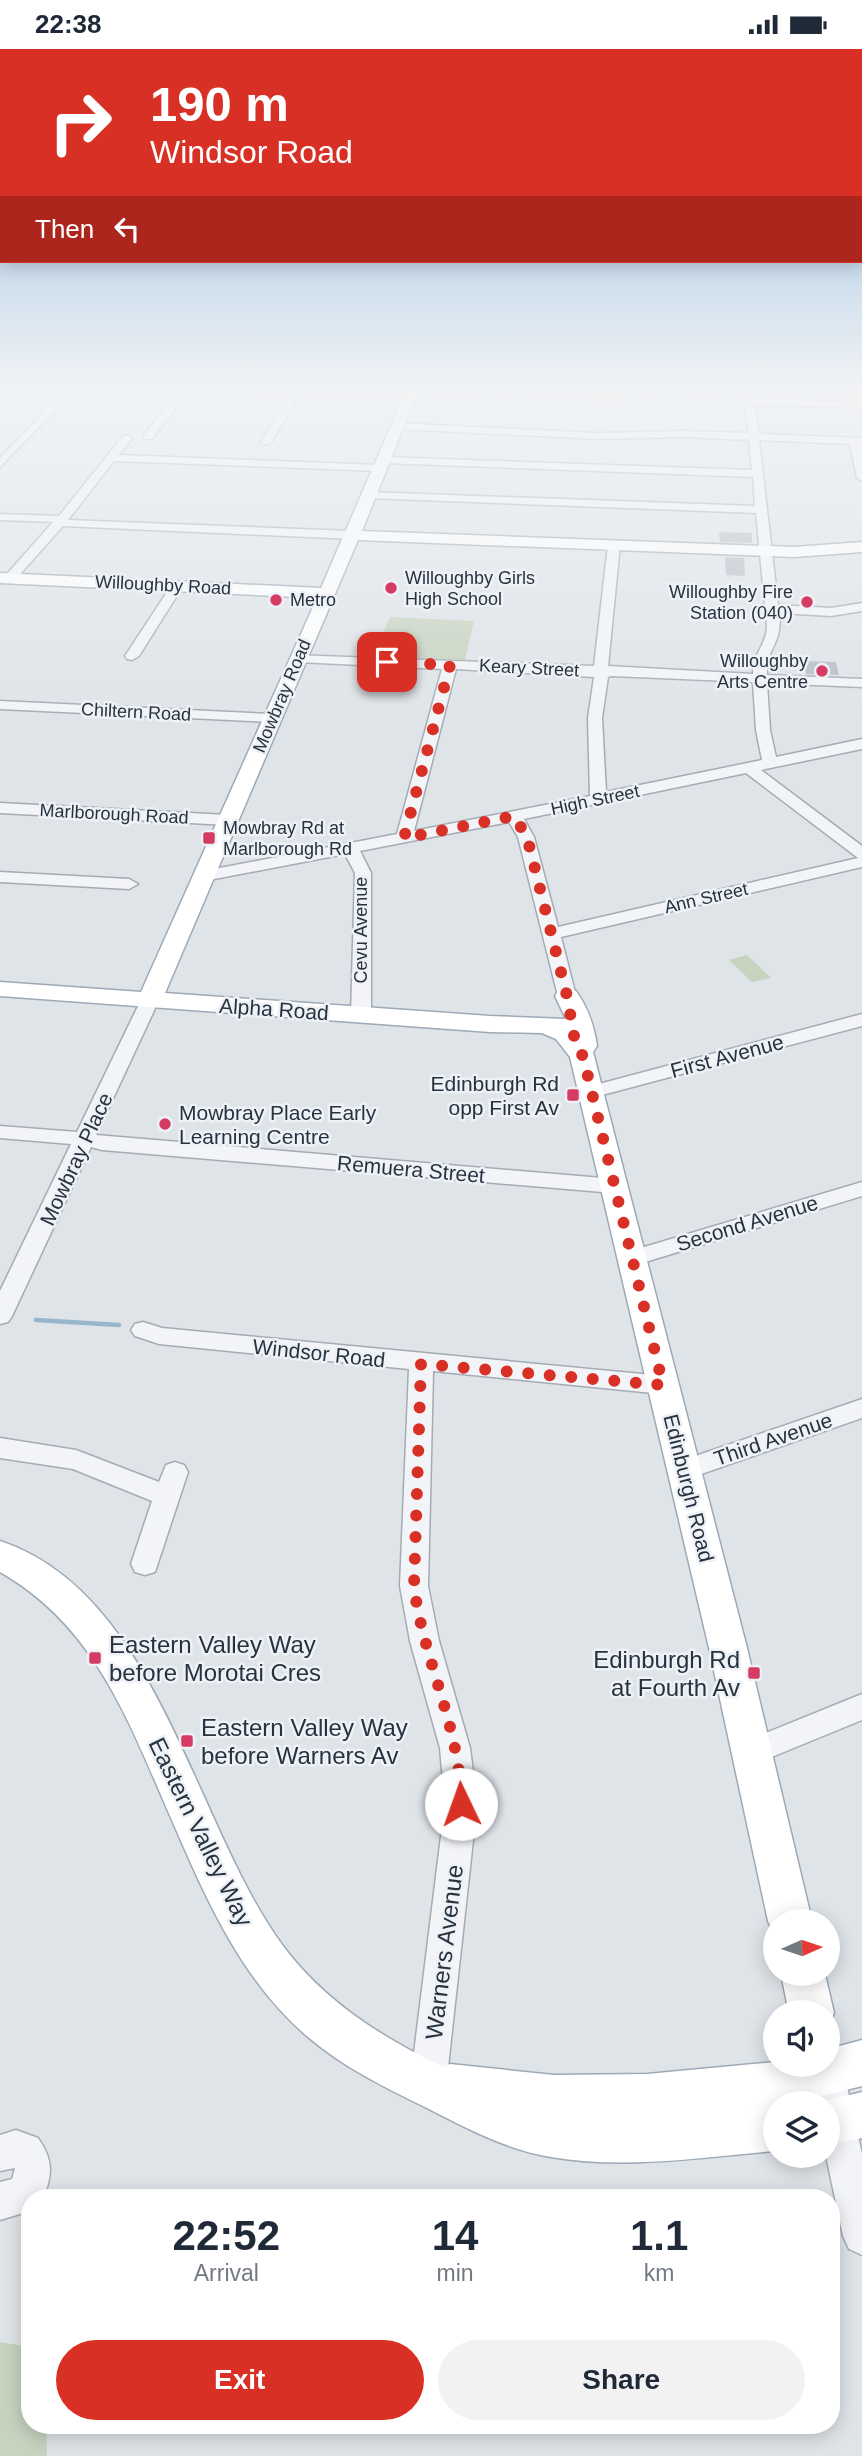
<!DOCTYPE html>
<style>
:root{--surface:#fff;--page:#f2f2f3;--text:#1f2937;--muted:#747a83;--accent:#d93025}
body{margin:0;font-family:Helvetica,sans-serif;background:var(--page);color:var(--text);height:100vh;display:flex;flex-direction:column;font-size:26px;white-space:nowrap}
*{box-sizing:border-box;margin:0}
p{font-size:23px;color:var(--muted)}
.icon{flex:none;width:38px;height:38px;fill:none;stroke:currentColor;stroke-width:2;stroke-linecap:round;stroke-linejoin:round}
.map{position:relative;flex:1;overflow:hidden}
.drawer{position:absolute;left:21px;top:2140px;width:819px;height:245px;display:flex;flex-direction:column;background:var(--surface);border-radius:28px;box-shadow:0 4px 18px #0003}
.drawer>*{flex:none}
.banner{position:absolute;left:0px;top:0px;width:863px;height:214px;box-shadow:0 4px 18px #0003;background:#d93025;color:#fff;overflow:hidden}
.needle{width:46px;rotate:87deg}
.tools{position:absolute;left:763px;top:1860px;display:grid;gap:14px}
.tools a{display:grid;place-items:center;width:77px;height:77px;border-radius:50%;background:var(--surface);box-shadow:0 4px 18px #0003;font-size:35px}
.pin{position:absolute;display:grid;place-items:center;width:60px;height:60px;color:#fff;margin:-30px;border-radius:14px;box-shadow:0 4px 10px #0006}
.me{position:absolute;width:77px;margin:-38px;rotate:357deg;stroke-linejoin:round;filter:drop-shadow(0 0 5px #0008)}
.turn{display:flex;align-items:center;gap:24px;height:147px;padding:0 35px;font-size:32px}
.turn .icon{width:91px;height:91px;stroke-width:2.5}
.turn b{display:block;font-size:49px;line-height:60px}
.then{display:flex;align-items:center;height:66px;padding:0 35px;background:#0003;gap:14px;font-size:26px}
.eta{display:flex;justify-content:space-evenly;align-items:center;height:119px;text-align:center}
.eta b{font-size:42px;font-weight:600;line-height:49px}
.cta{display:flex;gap:14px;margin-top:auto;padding:14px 35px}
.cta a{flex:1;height:80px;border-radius:42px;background:var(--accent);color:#fff;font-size:28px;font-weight:600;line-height:80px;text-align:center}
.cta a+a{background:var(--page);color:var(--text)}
.status{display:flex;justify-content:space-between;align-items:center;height:49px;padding:0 35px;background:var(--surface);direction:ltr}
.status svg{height:19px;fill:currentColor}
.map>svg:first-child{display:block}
.green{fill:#c6d3bf}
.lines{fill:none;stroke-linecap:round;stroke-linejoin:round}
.stream{stroke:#97b6cb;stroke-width:4.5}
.building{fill:#b6bdc6}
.minor-casing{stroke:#a4abb3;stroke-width:3}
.major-casing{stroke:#9da9b5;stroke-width:3}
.minor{fill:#f2f4f7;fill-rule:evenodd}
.major{fill:#fff;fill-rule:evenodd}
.route{stroke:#d93025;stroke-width:12;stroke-dasharray:0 21.6}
.poi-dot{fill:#d53c64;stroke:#eef2f6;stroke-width:2.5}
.labels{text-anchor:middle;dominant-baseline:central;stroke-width:5;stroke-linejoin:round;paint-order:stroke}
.far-poi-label{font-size:18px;fill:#273341;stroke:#eef2f6;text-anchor:start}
.far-street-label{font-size:18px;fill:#273341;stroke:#eef2f6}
.street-label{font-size:21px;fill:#273341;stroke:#eef2f6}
.poi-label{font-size:21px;fill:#273341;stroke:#eef2f6;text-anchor:end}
.near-poi-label{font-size:24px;fill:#273341;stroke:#eef2f6;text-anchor:start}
.near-street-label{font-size:24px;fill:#273341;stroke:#eef2f6}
</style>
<div class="status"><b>22:38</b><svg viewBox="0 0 49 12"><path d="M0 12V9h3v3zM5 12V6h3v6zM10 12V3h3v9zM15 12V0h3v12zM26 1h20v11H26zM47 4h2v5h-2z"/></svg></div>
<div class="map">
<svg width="862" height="2407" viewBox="0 0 862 2407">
<rect width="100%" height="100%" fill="#dfe4e9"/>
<g class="green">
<path d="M390,568l84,4 -9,39 -76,-4 -10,-13z"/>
<path d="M747,906l24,23 -19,4 -23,-22z"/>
<path d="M0,2293l30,5v78l16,1 1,30h-47z"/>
</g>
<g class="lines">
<path class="stream" d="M36,1271l83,5"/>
</g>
<g class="building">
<path d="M719,483l33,1v10l-32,-1z"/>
<path d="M725,508l19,1 1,18 -19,-1z"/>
<path d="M803,612l33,1 3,13 -33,-1z"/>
</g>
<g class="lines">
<defs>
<g id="minor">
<path d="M64,342h10l-74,76v-9z"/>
<path d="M178,342h10l-36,48h-8v-4z"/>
<path d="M292,342h10l-32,53h-8l-1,-2z"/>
<path d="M403,342h93l366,11v6l-107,-3 4,29 103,4v43l-5,-3 -7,-34 -91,-4 19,165 53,3 31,-5v8l-31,5 -52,-3c4,32 -13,33 -12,62l95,4v8l-95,-4 3,47 6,27 86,-18v10l-101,21 101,76v21l-301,70 15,59 -9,6 -9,-6 -40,-159 -9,-15 -149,29 11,22v142l-10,6 -10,-6 4,-142 -10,-19 -141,27 -6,-1 -3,-4 9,-5 193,-37 45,-165 -144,-7 -5,-1v-6l301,11 14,-121 6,-4 6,4 -12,121 145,8c0,-22 13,-28 14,-47l-11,-114 -388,-15 -6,-3 6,-3 387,14 -2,-29 -370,-14 -5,-3 5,-3 369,13 -3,-30 -66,-3 -86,2 -199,-10 -5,-3 5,-3 199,10 86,-2 65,2 -3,-29 -337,-10zM456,620l138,8 -6,41 2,78 -176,35zM611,627l142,6 3,48 6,30 -156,32 -4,-74 6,-41zM746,724l112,85 -300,69 -24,-90 -10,-18z"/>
<path d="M127,386l5,3 -13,17 261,10 5,3 -5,3 -266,-10 -46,59 284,11 6,4 -6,4 -289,-13 -49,55h-8v-6l47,-53 -53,-2v-6l59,2 64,-80z"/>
<path d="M177,533l6,4 -44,70 -7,4 -5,-1 -2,-3 48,-73z"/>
<path d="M0,652l272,13 7,4 -7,4 -272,-13z"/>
<path d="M0,754l228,12 8,5 -8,5 -228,-12z"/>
<path d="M0,823l129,7 9,5 -9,5 -129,-7z"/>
<path d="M150,945l9,6 -63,135 518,44 8,2 3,5 -3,5 -8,2 -512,-43 -11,-3 -79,169 -4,6 -8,2v-33l71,-147 -71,-6v-12l77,6 64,-132z"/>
<path d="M862,965v12l-271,72 -7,-2 -3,-4 3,-4z"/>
<path d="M862,1133v14l-230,70 -8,-3 -3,-5 3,-5z"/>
<path d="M143,1273l19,6 501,48 9,3 3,6 -3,6 -9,3 -230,-23 -5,215 11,55 31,107 7,56 -31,281 -5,13 -13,5 -13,-5 -5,-13 35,-281 -5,-56 -30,-107 -10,-55 9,-217 -250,-25 -24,-8 -4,-6 4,-6z"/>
<path d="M862,1350v19l-178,62 -9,-3 -4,-7 4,-7z"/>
<path d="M0,1389l76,12 83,32 7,-17 9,-3 9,3 4,7 -33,100 -10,3 -10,-3 -4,-8 21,-63 -79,-32 -73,-11z"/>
<path d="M862,1645v26l-110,45 -11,-4 -4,-9 4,-9z"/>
<path d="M828,2007l10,5 6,12 18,81v101l-13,-6 -6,-13 -17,-80 2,-53h-13l-7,-30 4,-8h16z"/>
<path d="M16,2081l22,8c15,21 15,37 5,60h-13v13l-30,9v-38l12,-3 3,-11 -15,3v-36z"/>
</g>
<g id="major">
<path d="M406,342h12l-56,140 432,16 68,-5v10l-68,5 -436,-17 -193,453 325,23 76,3 -11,-23 3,-5 9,-2 9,2c12,17 18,34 21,55l-4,6 154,596 65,273h-37v15l-7,-15 -59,-273 -139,-591 -14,-18 -14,-6 -52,-1 -490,-36v-14l141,10 176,-394 -317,-15v-10l321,15z"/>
<path d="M0,1492c158,52 193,283 283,405 41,55 98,91 160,121l7,-3 104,11 93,-1 128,-12v3h53v-16l34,-9v46l-67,17h-20v48c-74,6 -150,19 -224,6 -44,-7 -85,-29 -124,-49 -41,-20 -84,-41 -119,-71 -72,-61 -107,-151 -144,-235 -39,-91 -74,-179 -164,-230z"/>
<path d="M781,1925h44l9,39 -6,16v-16h-39z"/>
<path d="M862,2043v46l-34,7v-42h-12z"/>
</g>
</defs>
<use href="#minor" class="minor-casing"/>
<use href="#major" class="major-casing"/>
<use href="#minor" class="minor"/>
<use href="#major" class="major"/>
</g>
<linearGradient id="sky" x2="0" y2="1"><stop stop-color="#87b5dc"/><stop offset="0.5" stop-color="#f1f3f5"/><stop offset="1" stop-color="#f1f3f5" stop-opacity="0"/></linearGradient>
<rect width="862" height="679" fill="url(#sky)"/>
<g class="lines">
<path class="route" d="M387,613l63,3 -46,173 110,-22 13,21 40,159 9,51 7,9 80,329 -242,-21 -7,222c9,74 47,142 47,218"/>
</g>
<g class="poi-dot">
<circle cx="391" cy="539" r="7"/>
<circle cx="276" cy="551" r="7"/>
<circle cx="807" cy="553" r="7"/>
<circle cx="822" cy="622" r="7"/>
<rect x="202" y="782" width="14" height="14" rx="3.5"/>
<rect x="566" y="1039" width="14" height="14" rx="3.5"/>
<circle cx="165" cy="1075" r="7"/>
<rect x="88" y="1602" width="14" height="14" rx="3.5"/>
<rect x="747" y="1617" width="14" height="14" rx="3.5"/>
<rect x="180" y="1685" width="14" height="14" rx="3.5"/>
</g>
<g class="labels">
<g class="far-poi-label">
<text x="405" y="529">Willoughby Girls<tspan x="405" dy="21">High School</tspan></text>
<text x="793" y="543" text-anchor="end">Willoughby Fire<tspan x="793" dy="21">Station (040)</tspan></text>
<text x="290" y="551">Metro</text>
<text x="808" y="612" text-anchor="end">Willoughby<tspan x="808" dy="21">Arts Centre</tspan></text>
<text x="223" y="779">Mowbray Rd at<tspan x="223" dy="21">Marlborough Rd</tspan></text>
</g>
<g class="far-street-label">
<text transform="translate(163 536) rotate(3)">Willoughby Road</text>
<text transform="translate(529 619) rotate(3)">Keary Street</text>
<text transform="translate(282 647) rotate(-67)">Mowbray Road</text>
<text transform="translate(136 663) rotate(3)">Chiltern Road</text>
<text transform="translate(595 751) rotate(-12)">High Street</text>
<text transform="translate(114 765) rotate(3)">Marlborough Road</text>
<text transform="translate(706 849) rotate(-13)">Ann Street</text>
<text transform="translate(361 881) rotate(-90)">Cevu Avenue</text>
</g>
<g class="street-label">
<text transform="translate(274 960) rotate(4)">Alpha Road</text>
<text transform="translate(727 1007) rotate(-15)">First Avenue</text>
<text transform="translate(76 1110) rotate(-65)">Mowbray Place</text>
<text transform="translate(411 1120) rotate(5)">Remuera Street</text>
<text transform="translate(747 1174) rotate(-17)">Second Avenue</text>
<text transform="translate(319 1304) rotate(6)">Windsor Road</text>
<text transform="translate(773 1390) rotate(-19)">Third Avenue</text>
<text transform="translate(689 1439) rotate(76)">Edinburgh Road</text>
</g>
<g class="poi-label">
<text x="559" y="1034">Edinburgh Rd<tspan x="559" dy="24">opp First Av</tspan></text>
<text x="179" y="1063" text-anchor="start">Mowbray Place Early<tspan x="179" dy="24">Learning Centre</tspan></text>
</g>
<g class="near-poi-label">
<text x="109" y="1595">Eastern Valley Way<tspan x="109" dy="28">before Morotai Cres</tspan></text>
<text x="740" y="1610" text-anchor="end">Edinburgh Rd<tspan x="740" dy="28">at Fourth Av</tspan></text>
<text x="201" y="1678">Eastern Valley Way<tspan x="201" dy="28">before Warners Av</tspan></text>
</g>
<g class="near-street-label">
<text transform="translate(201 1783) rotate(64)">Eastern Valley Way</text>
<text transform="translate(444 1903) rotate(-83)">Warners Avenue</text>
</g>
</g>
</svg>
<div class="tools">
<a><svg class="needle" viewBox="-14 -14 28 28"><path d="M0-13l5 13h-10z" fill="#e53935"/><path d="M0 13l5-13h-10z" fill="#747a83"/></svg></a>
<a><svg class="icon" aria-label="sound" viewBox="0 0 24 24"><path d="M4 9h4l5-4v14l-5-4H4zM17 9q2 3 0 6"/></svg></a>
<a><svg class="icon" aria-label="layers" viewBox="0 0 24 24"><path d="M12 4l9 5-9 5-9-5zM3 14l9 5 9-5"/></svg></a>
</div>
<div class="pin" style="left:387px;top:613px;background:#d93025"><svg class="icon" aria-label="arrive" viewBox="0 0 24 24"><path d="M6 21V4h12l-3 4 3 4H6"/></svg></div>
<svg class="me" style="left:461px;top:1755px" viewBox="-20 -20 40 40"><circle r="19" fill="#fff"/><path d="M0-13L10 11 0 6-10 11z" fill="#d93025"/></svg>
<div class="banner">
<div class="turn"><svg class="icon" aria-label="right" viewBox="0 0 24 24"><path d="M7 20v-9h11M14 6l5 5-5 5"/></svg><div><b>190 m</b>Windsor Road</div></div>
<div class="then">Then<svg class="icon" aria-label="left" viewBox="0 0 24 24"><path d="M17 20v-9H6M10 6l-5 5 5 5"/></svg></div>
</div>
<section class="drawer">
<div class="eta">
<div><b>22:52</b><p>Arrival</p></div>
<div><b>14</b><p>min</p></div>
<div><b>1.1</b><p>km</p></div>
</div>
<div class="cta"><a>Exit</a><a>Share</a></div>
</section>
</div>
